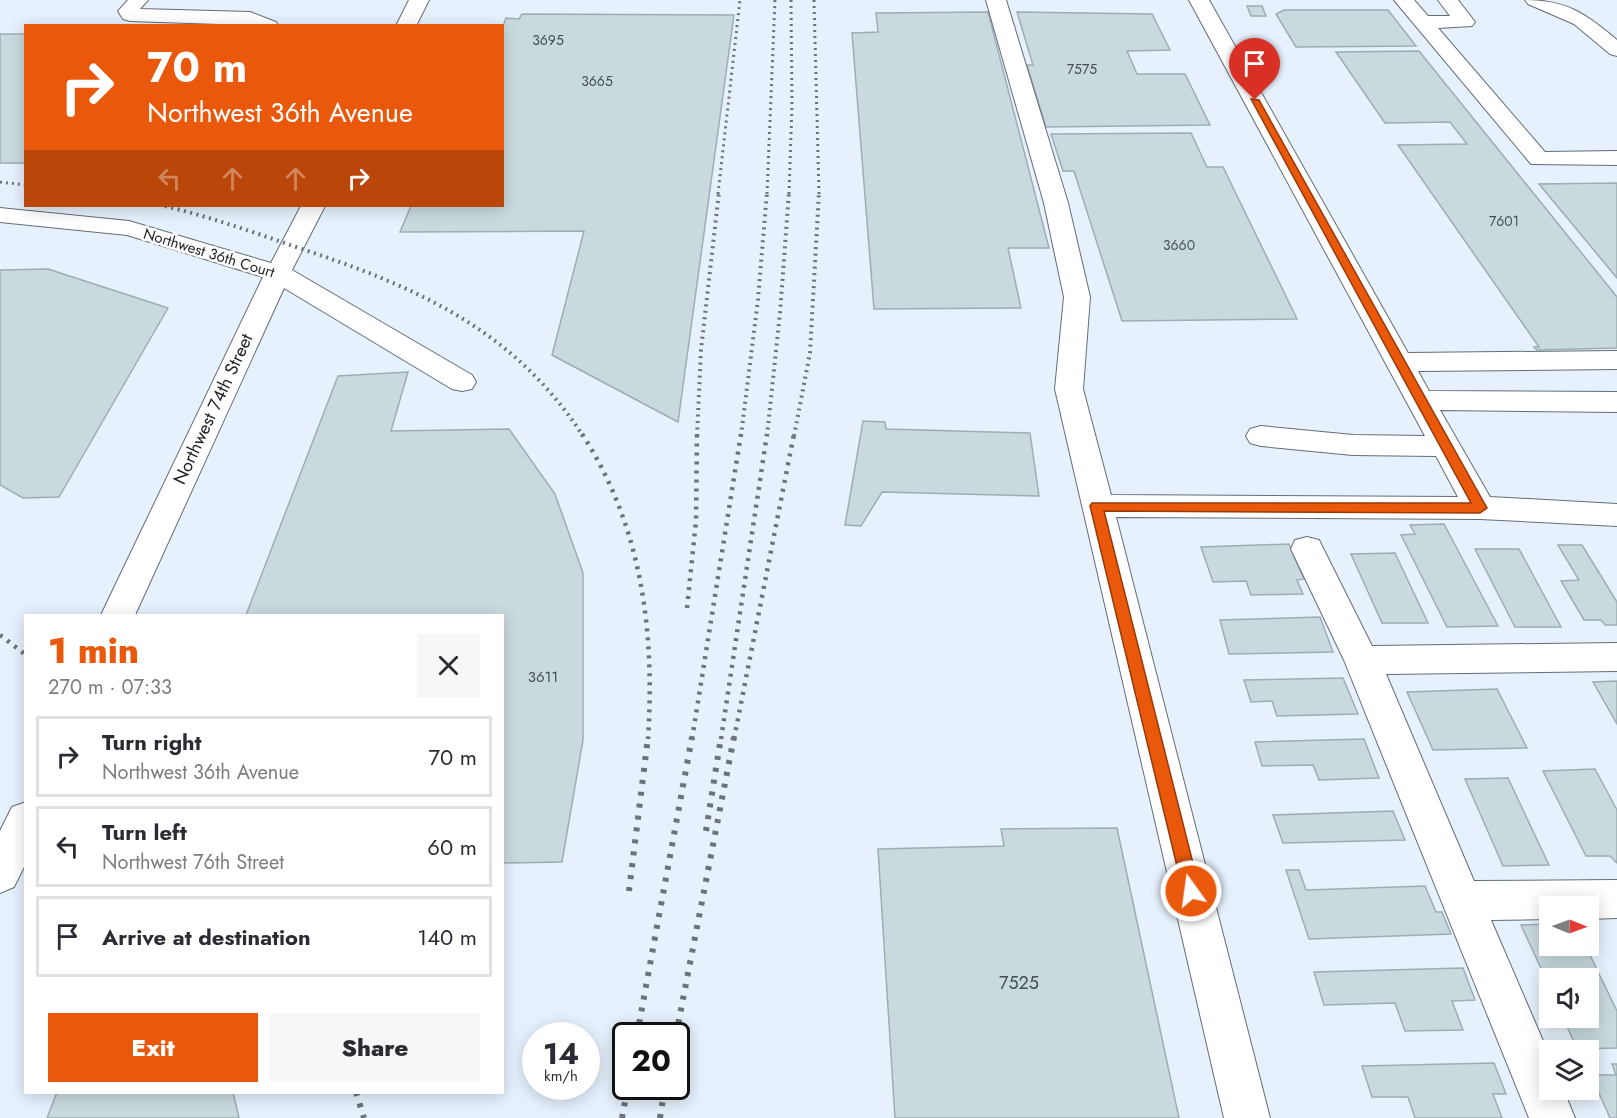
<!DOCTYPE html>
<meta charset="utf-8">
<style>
:root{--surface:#fff;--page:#f7f7f7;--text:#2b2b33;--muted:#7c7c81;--line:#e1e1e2;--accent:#ea580c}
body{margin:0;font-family:Jost,sans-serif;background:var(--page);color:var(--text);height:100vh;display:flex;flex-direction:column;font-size:22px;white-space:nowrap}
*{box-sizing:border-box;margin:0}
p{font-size:20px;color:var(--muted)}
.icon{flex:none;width:33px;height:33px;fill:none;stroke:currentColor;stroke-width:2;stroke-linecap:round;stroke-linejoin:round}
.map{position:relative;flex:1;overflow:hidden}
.sheet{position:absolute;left:24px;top:614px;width:480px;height:480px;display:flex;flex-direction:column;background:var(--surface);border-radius:0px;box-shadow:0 3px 15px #0003}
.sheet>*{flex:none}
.hud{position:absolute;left:24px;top:24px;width:480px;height:183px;border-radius:0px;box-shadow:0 3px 15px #0003;background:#ea580c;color:#fff;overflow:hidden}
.needle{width:39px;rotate:91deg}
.fabs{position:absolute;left:1539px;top:896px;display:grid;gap:12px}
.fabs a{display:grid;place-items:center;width:60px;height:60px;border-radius:0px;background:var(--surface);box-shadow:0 3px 15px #0003;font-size:30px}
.speed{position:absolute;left:522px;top:1022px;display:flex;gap:12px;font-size:30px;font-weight:700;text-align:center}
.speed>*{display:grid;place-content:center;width:78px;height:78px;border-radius:50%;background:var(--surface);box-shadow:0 3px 15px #0003;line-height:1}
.speed small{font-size:15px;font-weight:400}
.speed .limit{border:3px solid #111;border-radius:9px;background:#fff;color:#111}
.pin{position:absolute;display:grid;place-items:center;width:51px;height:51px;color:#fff;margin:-62px -26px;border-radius:50% 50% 50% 0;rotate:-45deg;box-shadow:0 0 6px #0007}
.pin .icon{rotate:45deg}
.me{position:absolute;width:66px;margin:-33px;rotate:346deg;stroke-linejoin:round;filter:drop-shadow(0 0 4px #0008)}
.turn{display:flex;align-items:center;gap:21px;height:126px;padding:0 24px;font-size:27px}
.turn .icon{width:78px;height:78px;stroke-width:2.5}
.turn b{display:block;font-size:42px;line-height:51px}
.lanes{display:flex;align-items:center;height:57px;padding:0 24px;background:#0003;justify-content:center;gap:30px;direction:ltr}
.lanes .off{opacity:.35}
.round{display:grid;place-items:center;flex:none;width:63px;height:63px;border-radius:0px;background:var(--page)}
.summary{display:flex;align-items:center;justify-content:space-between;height:102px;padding:0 24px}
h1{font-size:36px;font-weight:800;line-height:45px;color:var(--accent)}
.primary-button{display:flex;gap:12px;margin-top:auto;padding:12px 24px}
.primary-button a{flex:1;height:69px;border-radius:0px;background:var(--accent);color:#fff;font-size:24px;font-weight:800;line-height:69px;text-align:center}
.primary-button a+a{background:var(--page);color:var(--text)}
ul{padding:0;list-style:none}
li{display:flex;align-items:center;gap:18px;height:81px;margin:0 12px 9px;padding:0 12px;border:3px solid var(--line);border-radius:0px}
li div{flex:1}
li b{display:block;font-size:22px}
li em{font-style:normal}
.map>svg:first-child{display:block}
.building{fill:#c9dadf;stroke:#9dadb2;stroke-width:1.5}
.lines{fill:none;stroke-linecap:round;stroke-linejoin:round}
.minor-casing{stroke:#646d77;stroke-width:2}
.minor{fill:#fff;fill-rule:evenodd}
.rail-far3{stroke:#6b7279;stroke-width:3;stroke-dasharray:2 4;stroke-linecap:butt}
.rail-far2{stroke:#6b7279;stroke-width:4;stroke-dasharray:2 4.5;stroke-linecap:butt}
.rail-far1{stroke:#6b7279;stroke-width:4.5;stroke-dasharray:3 6;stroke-linecap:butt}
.rail{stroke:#6b7279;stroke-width:6;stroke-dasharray:4 8;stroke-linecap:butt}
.route{fill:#ea580c;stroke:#983908;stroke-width:1.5}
.labels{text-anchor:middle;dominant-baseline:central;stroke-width:5;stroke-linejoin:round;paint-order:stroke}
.far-number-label{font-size:14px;fill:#484f54}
.far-street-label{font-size:15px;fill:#1d2126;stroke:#fdfdfd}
.number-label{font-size:15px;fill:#484f54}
.street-label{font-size:18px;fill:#1d2126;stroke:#fdfdfd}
.near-number-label{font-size:18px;fill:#484f54}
</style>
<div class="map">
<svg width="1617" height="1118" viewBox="0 0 1617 1118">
<rect width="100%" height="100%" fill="#e6f1fd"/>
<g class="building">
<path d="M1247,6h15l4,10h-15z"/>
<path d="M1284,10h104l28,36 -120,1 -20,-33z"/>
<path d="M988,12l61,236h-41l13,60 -147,1 -22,-276 26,-1 -2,-19z"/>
<path d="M1017,12l135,2 18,36 -43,1 10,23h48l25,51 -164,2 -19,-62h6z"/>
<path d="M522,14l212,1 -56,407 -126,-67 32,-124 -184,1 11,-26h91v-177l4,-11 13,1z"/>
<rect x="0" y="34" width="26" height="129"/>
<path d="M1419,51l198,246v51l-80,2 -3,-3h5l-141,-202 69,-1 -17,-22 -65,1 -49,-71z"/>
<path d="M1191,133l16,34h16l74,152 -175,2 -48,-150h-11l-12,-37z"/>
<path d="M1617,183v95l-78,-94z"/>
<path d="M48,269l120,39 -109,189 -36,1 -23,-13v-215z"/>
<path d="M408,372l-17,59 118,-2 46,65 28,79v167l-21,122 -60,1v-248h-256l92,-239z"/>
<path d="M863,421l22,1 1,7 144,4 9,63 -157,-4 -21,34 -16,-1z"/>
<path d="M1444,524l54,102 -51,1 -46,-92 14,-1 -5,-9z"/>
<path d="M1289,544l15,35 -7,1 6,14 -52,1 -5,-14 -33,1 -12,-35z"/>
<path d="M1558,545h24l35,57v23h-12l-4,-5h-17l-23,-39 18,-1z"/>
<path d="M1475,549h44l42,78h-46z"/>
<path d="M1395,553l33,70h-46l-31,-69z"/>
<path d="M1320,617l13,35 -104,2 -9,-34z"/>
<path d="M1343,678l15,36 -81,2 -5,-15 -21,1 -7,-22z"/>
<path d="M1617,681v43l-24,-42z"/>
<path d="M1497,689l30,59 -94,2 -26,-58z"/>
<path d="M1364,739l15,39 -60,2 -6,-15 -51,1 -7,-24z"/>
<path d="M1595,769l22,41v53l-7,-7h-24l-43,-85z"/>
<path d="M1508,778l41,87 -46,1 -38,-87z"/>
<path d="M1393,811l12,29 -122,3 -10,-28z"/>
<path d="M1117,828l62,290h-284l-17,-269 126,-3 -3,-17z"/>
<path d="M1286,870h13l7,20 119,-4 11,26h6l9,22 -142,5z"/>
<path d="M1550,924v21h35l32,66v37l-40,1 -14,-32h25v-39h-38v10l-29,-63z"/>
<path d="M1463,968l12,32 -23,1 11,29 -58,1 -10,-28 -71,2 -10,-33z"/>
<path d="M1494,1063l12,31h-13l9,24h-87l-7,-21h-36l-10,-31z"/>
<path d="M1612,1064h5v54h-7l-19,-43h25z"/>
<path d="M57,1092h176l6,26h-192z"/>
</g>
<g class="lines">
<defs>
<g id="minor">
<path d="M128,0h20l-8,9 110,3 26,10 3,4 -149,-5 -7,-2 -5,-8z"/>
<path d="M409,0h20l-13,26h-20z"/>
<path d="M986,0h20l62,203 22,94 -7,92 28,106 347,2 -22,-41 -83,-1 -92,-9 -11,-3 -4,-7 4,-7 11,-3 92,9 72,1 -236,-436h20l199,353 209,-2v18l-199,2 11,20 188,1v20l-177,-2 50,87 127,7v22l-137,-7 -364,-2 154,601h-46l-169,-729 9,-92 -20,-94z"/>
<path d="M1394,0h20l14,16h22l-12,-16h20l17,22 -3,4 -34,2 107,124 72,-1v14l-86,-1z"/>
<path d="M1525,0c42,0 61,14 92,40v16l-7,-2 -36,-30 -46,-20z"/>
<path d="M301,206h24l-33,64 180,105 4,7 -4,7 -10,2 -10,-2 -168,-101 -149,327h-34l162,-338 -136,-42 -127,-13v-14l129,13 142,42z"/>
<path d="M1307,537l12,3 53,106 245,-3v28l-231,3 88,207 143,-1v38l-29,1v-13h-38v13l-59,1 59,137v32h13l12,29h-46l-185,-458 -53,-111 4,-9z"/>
<path d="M26,802v61l-12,24 -14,6v-62l12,-24z"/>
</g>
</defs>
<use href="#minor" class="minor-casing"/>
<use href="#minor" class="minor"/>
<g class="rail-far3">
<path d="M814,0l5,194"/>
<path d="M0,182l26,3"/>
<path d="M718,194l22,-194"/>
<path d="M767,194l8,-194"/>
<path d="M789,194l3,-89 -1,-105"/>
</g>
<g class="rail-far2">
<path d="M165,206c45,11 88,26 131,41 118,39 217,81 287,189"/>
<path d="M697,436l4,-86 18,-158"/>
<path d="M741,436l17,-137 9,-107"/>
<path d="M767,436l13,-123 9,-121"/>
<path d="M794,436l16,-83 9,-161"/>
</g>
<g class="rail-far1">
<path d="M582,434c60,92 73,198 66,305"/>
<path d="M687,608l9,-87 1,-87"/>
<path d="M0,635l26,20"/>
<path d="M692,739l49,-305"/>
<path d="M721,739l46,-305"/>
<path d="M734,739l60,-305"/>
</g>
<g class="rail">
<path d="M706,831l15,-94"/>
<path d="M629,891l19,-154"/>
<path d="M637,1035l55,-298"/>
<path d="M676,1035l58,-298"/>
<path d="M356,1092l8,26"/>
<path d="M622,1118l6,-32"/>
<path d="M660,1118l5,-32"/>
</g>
</g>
<path class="route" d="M1251,99l8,1 228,408 -7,5 -376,-2 96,380 -3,6 -6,2 -6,-2 -2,-6 -93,-385 2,-3h379z"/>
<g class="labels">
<g class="far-number-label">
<text x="548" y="40">3695</text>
<text x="1082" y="69">7575</text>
<text x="597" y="81">3665</text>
<text x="1504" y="221">7601</text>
<text x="1179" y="245">3660</text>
</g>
<g class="far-street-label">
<text transform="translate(209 253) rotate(17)">Northwest 36th Court</text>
</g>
<g class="number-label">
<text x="543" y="677">3611</text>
</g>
<g class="street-label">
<text transform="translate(213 409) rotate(-65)">Northwest 74th Street</text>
</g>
<g class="near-number-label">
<text x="1019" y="983">7525</text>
</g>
</g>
</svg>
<div class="fabs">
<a><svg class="needle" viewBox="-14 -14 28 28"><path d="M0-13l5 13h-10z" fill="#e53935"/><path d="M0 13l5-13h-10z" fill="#7c7c81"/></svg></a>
<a><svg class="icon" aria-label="sound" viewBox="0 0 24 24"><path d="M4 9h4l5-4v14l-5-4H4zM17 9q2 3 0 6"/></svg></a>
<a><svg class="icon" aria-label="layers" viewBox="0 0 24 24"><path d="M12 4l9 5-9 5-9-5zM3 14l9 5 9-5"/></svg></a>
</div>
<div class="speed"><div>14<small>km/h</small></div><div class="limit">20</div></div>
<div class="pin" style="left:1255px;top:100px;background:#d93025"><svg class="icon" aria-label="arrive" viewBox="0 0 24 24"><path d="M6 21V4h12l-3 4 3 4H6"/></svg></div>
<svg class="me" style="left:1191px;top:891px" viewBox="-20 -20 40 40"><circle r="17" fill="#ea580c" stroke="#fff" stroke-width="3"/><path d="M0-11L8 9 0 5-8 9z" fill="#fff"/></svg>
<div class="hud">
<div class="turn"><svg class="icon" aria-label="right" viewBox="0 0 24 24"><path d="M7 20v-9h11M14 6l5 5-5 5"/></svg><div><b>70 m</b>Northwest 36th Avenue</div></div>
<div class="lanes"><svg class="icon off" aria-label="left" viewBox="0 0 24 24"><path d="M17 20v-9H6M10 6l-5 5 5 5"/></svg><svg class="icon off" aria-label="ahead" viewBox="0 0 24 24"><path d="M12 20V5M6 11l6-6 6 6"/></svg><svg class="icon off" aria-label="ahead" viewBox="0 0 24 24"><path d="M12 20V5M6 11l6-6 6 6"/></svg><svg class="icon" aria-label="right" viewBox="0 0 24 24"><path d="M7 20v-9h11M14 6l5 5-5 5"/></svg></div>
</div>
<section class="sheet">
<div class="summary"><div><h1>1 min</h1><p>270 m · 07:33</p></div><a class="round"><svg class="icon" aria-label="close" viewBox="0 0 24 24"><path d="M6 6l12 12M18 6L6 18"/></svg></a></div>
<ul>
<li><svg class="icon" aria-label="right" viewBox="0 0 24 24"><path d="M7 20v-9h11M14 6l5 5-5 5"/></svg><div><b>Turn right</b><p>Northwest 36th Avenue</p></div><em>70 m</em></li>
<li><svg class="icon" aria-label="left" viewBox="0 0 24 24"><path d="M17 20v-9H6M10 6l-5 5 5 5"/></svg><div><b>Turn left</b><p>Northwest 76th Street</p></div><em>60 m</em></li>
<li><svg class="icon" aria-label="arrive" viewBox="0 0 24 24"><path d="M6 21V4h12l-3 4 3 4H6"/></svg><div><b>Arrive at destination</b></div><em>140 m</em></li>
</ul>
<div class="primary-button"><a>Exit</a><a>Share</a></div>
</section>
</div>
